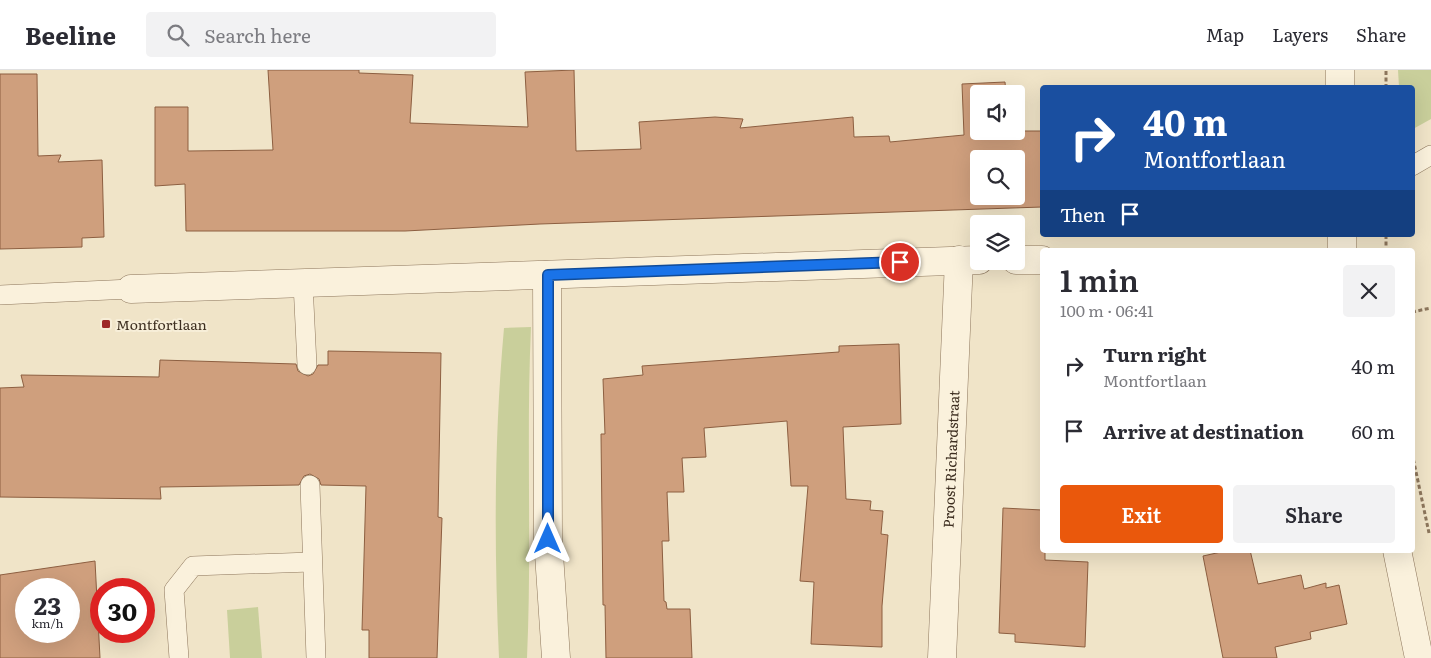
<!DOCTYPE html>
<meta charset="utf-8">
<style>
:root{--surface:#fff;--page:#f2f2f3;--text:#2b2b33;--muted:#7c7c81;--line:#e1e1e2;--accent:#ea580c}
body{margin:0;font-family:Literata,serif;background:var(--page);color:var(--text);height:100vh;display:flex;flex-direction:column;font-size:19px;white-space:nowrap}
*{box-sizing:border-box;margin:0}
p{font-size:16px;color:var(--muted)}
.icon{flex:none;width:28px;height:28px;fill:none;stroke:currentColor;stroke-width:2;stroke-linecap:round;stroke-linejoin:round}
.map{position:relative;flex:1;overflow:hidden}
.details{position:absolute;left:1040px;top:178px;width:375px;height:305px;display:flex;flex-direction:column;background:var(--surface);border-radius:5px;box-shadow:0 5px 20px #0002}
.details>*{flex:none}
.hud{position:absolute;left:1040px;top:15px;width:375px;height:152px;border-radius:5px;box-shadow:0 5px 20px #0002;background:#1a4fa0;color:#fff;overflow:hidden}
.tools{position:absolute;left:970px;top:15px;display:grid;gap:10px}
.tools a{display:grid;place-items:center;width:55px;height:55px;border-radius:5px;background:var(--surface);box-shadow:0 5px 20px #0002;font-size:25px}
.speed{position:absolute;left:15px;top:508px;display:flex;gap:10px;font-size:25px;font-weight:700;text-align:center}
.speed>*{display:grid;place-content:center;width:65px;height:65px;border-radius:50%;background:var(--surface);box-shadow:0 5px 20px #0002;line-height:1}
.speed small{font-size:12px;font-weight:400}
.speed .limit{border:8px solid #d22;background:#fff;color:#111}
.pin{position:absolute;display:grid;place-items:center;width:42px;height:42px;color:#fff;margin:-21px;border:2px solid #fff;border-radius:50%;box-shadow:0 1px 5px #0007}
.me{position:absolute;width:55px;margin:-28px;rotate:0deg;stroke-linejoin:round;filter:drop-shadow(0 0 4px #0008)}
.turn{display:flex;align-items:center;gap:18px;height:105px;padding:0 20px;font-size:22px}
.turn .icon{width:65px;height:65px;stroke-width:2.5}
.turn b{display:block;font-size:35px;line-height:42px}
.then{display:flex;align-items:center;height:48px;padding:0 20px;background:#0003;gap:10px;font-size:19px}
.round{display:grid;place-items:center;flex:none;width:52px;height:52px;border-radius:5px;background:var(--page)}
.overview{display:flex;align-items:center;justify-content:space-between;height:85px;padding:0 20px}
h1{font-size:30px;font-weight:600;line-height:38px}
.action{display:flex;gap:10px;margin-top:auto;padding:10px 20px}
.action a{flex:1;height:58px;border-radius:5px;background:var(--accent);color:#fff;font-size:20px;font-weight:600;line-height:58px;text-align:center}
.action a+a{background:var(--page);color:var(--text)}
ul{padding:0;list-style:none}
li{display:flex;align-items:center;gap:15px;height:65px;padding:0 20px}
li div{flex:1}
li b{display:block;font-size:19px}
li em{font-style:normal}
header{display:flex;align-items:center;gap:30px;box-sizing:border-box;height:70px;padding:0 25px;background:var(--surface);border-bottom:1px solid var(--line)}
header strong{font-size:24px}
nav{display:flex;gap:28px;margin-inline-start:auto;font-size:18px}
.search{width:350px;height:45px;background:var(--page);display:flex;align-items:center;gap:12px;box-sizing:border-box;padding:0 18px;border-radius:5px;color:var(--muted);font-size:19px}
.map>svg:first-child{display:block}
.green{fill:#c9cf9b}
.building{fill:#cf9f7d;stroke:#8d5f41;fill-rule:evenodd}
.lines{fill:none;stroke-linecap:round;stroke-linejoin:round}
.service-casing{stroke:#8d765c;stroke-width:20}
.minor-casing{stroke:#8d765c;stroke-width:29}
.tertiary-casing{stroke:#8d765c;stroke-width:29}
.path{stroke:#8d765c;stroke-width:3;stroke-dasharray:4 2.5;stroke-linecap:butt}
.service{stroke:#faf1dc;stroke-width:19}
.minor{stroke:#faf1dc;stroke-width:28}
.tertiary{stroke:#faf1dc;stroke-width:28}
.route-casing{stroke:#114b97;stroke-width:12}
.route{stroke:#1a73e8;stroke-width:9}
.poi-dot{fill:#9e2a2b;stroke:#f7eed8;stroke-width:2}
.labels{text-anchor:middle;dominant-baseline:central;stroke-width:4;stroke-linejoin:round;paint-order:stroke}
.poi-label{font-size:14px;fill:#3d2e20;stroke:#f7eed8;text-anchor:start}
.street-label{font-size:14px;fill:#3d2e20;stroke:#f7eed8}
</style>
<header>
<strong>Beeline</strong>
<div class="search"><svg class="icon" aria-label="search" viewBox="0 0 24 24"><circle cx="10" cy="10" r="6"/><path d="M15 15l6 6"/></svg>Search here</div>
<nav><a>Map</a><a>Layers</a><a>Share</a></nav>
</header>
<div class="map">
<svg width="1431" height="588" viewBox="0 0 1431 588">
<rect width="100%" height="100%" fill="#f0e4c8"/>
<g class="green">
<path d="M1398,0h33v49l-18,10 -1,-41 -13,-1z"/>
<path d="M531,257c-5,110 1,221 -4,331h-28c-5,-112 -5,-219 5,-330z"/>
<path d="M258,537l4,51h-32l-3,-48z"/>
</g>
<g class="building">
<path d="M268,0h91v3l54,2 -3,48 118,4 -3,-55 49,-2 2,81 65,-2 -2,-27 76,-5 28,2 -3,9 113,-11 1,20 35,-1 1,6 74,-7 -2,-51 43,-2 1,12h-27v37h63v76l-502,17 -135,7h-219l-1,-47 -30,2v-79h33v44l85,-1zM979,89h37v37h-37z"/>
<path d="M0,4h37l1,82 23,-1 -3,7 44,-2 2,77 -22,1v9l-82,2z"/>
<path d="M899,274l2,80 -58,3 3,72 25,2 -1,9 13,1 -2,23 7,1 -6,71v41l-71,-3 3,-62 -14,-1 8,-95h-17l-4,-65 -83,7 2,29 -24,1 2,34h-17l2,49h-7l2,60 2,1 1,7h23l2,49h-86l-1,-53h-2l-2,-171h4l-2,-55 40,-4 -1,-9 197,-14v-6z"/>
<path d="M328,281l113,2 -3,164 4,1 -5,140h-68v-28h-7l4,-144 -45,-1 -2,-6 -9,-5 -6,2 -5,9 -139,2 1,12 -161,-2v-109l24,-1 -3,-12 138,2 1,-17 136,4 2,7 10,5 5,-2 5,-9h10z"/>
<path d="M1003,438l39,2v40h3v10l43,2 -3,85 -70,-5v-8l-16,-1z"/>
<path d="M1230,480h20l8,34 43,-9 3,14 22,-6v5l13,-3 8,39 -37,8 1,7 -36,8 2,11h-54l-20,-102z"/>
<path d="M95,491l5,97h-100v-83zM26,519h43v42h-43z"/>
</g>
<g class="lines">
<defs>
<g id="service">
<path d="M1412,96l19,-11"/>
<path d="M303,213l4,82"/>
<path d="M0,225l131,-6"/>
<path d="M310,415l6,173"/>
<path d="M179,588l-5,-68 19,-24 118,-4"/>
</g>
<g id="minor">
<path d="M1016,190h26"/>
<path d="M547,205l1,264 8,119"/>
<path d="M131,219l848,-29"/>
<path id="s1" d="M942,588l17,-398"/>
</g>
<g id="tertiary">
<path d="M1340,18v-18"/>
<path d="M1342,165v15"/>
<path d="M1397,480l22,108"/>
</g>
</defs>
<use href="#service" class="service-casing"/>
<use href="#minor" class="minor-casing"/>
<use href="#tertiary" class="tertiary-casing"/>
<g class="path">
<path d="M1386,18v-18"/>
<path d="M1386,165v15"/>
<path d="M1412,242l19,-4"/>
<path d="M1412,383l17,80"/>
</g>
<use href="#service" class="service"/>
<use href="#minor" class="minor"/>
<use href="#tertiary" class="tertiary"/>
</g>
<g class="lines">
<defs>
<path id="route" d="M548,469v-264l352,-13"/>
</defs>
<use href="#route" class="route-casing"/>
<use href="#route" class="route"/>
</g>
<rect class="poi-dot" x="101" y="249" width="10" height="10" rx="2.5"/>
<g class="labels">
<g class="poi-label">
<text x="116" y="254">Montfortlaan</text>
</g>
<g class="street-label">
<text stroke="none"><textPath href="#s1" startOffset="199">Proost Richardstraat</textPath></text>
</g>
</g>
</svg>
<div class="tools">
<a><svg class="icon" aria-label="sound" viewBox="0 0 24 24"><path d="M4 9h4l5-4v14l-5-4H4zM17 9q2 3 0 6"/></svg></a>
<a><svg class="icon" aria-label="search" viewBox="0 0 24 24"><circle cx="10" cy="10" r="6"/><path d="M15 15l6 6"/></svg></a>
<a><svg class="icon" aria-label="layers" viewBox="0 0 24 24"><path d="M12 4l9 5-9 5-9-5zM3 14l9 5 9-5"/></svg></a>
</div>
<div class="speed"><div>23<small>km/h</small></div><div class="limit">30</div></div>
<div class="pin" style="left:900px;top:192px;background:#d93025"><svg class="icon" aria-label="arrive" viewBox="0 0 24 24"><path d="M6 21V4h12l-3 4 3 4H6"/></svg></div>
<svg class="me" style="left:548px;top:469px" viewBox="-20 -20 40 40"><path d="M0-17L14 15 0 8-14 15z" fill="#1a73e8" stroke="#fff" stroke-width="4"/></svg>
<div class="hud">
<div class="turn"><svg class="icon" aria-label="right" viewBox="0 0 24 24"><path d="M7 20v-9h11M14 6l5 5-5 5"/></svg><div><b>40 m</b>Montfortlaan</div></div>
<div class="then">Then<svg class="icon" aria-label="arrive" viewBox="0 0 24 24"><path d="M6 21V4h12l-3 4 3 4H6"/></svg></div>
</div>
<section class="details">
<div class="overview"><div><h1>1 min</h1><p>100 m · 06:41</p></div><a class="round"><svg class="icon" aria-label="close" viewBox="0 0 24 24"><path d="M6 6l12 12M18 6L6 18"/></svg></a></div>
<ul>
<li><svg class="icon" aria-label="right" viewBox="0 0 24 24"><path d="M7 20v-9h11M14 6l5 5-5 5"/></svg><div><b>Turn right</b><p>Montfortlaan</p></div><em>40 m</em></li>
<li><svg class="icon" aria-label="arrive" viewBox="0 0 24 24"><path d="M6 21V4h12l-3 4 3 4H6"/></svg><div><b>Arrive at destination</b></div><em>60 m</em></li>
</ul>
<div class="action"><a>Exit</a><a>Share</a></div>
</section>
</div>
